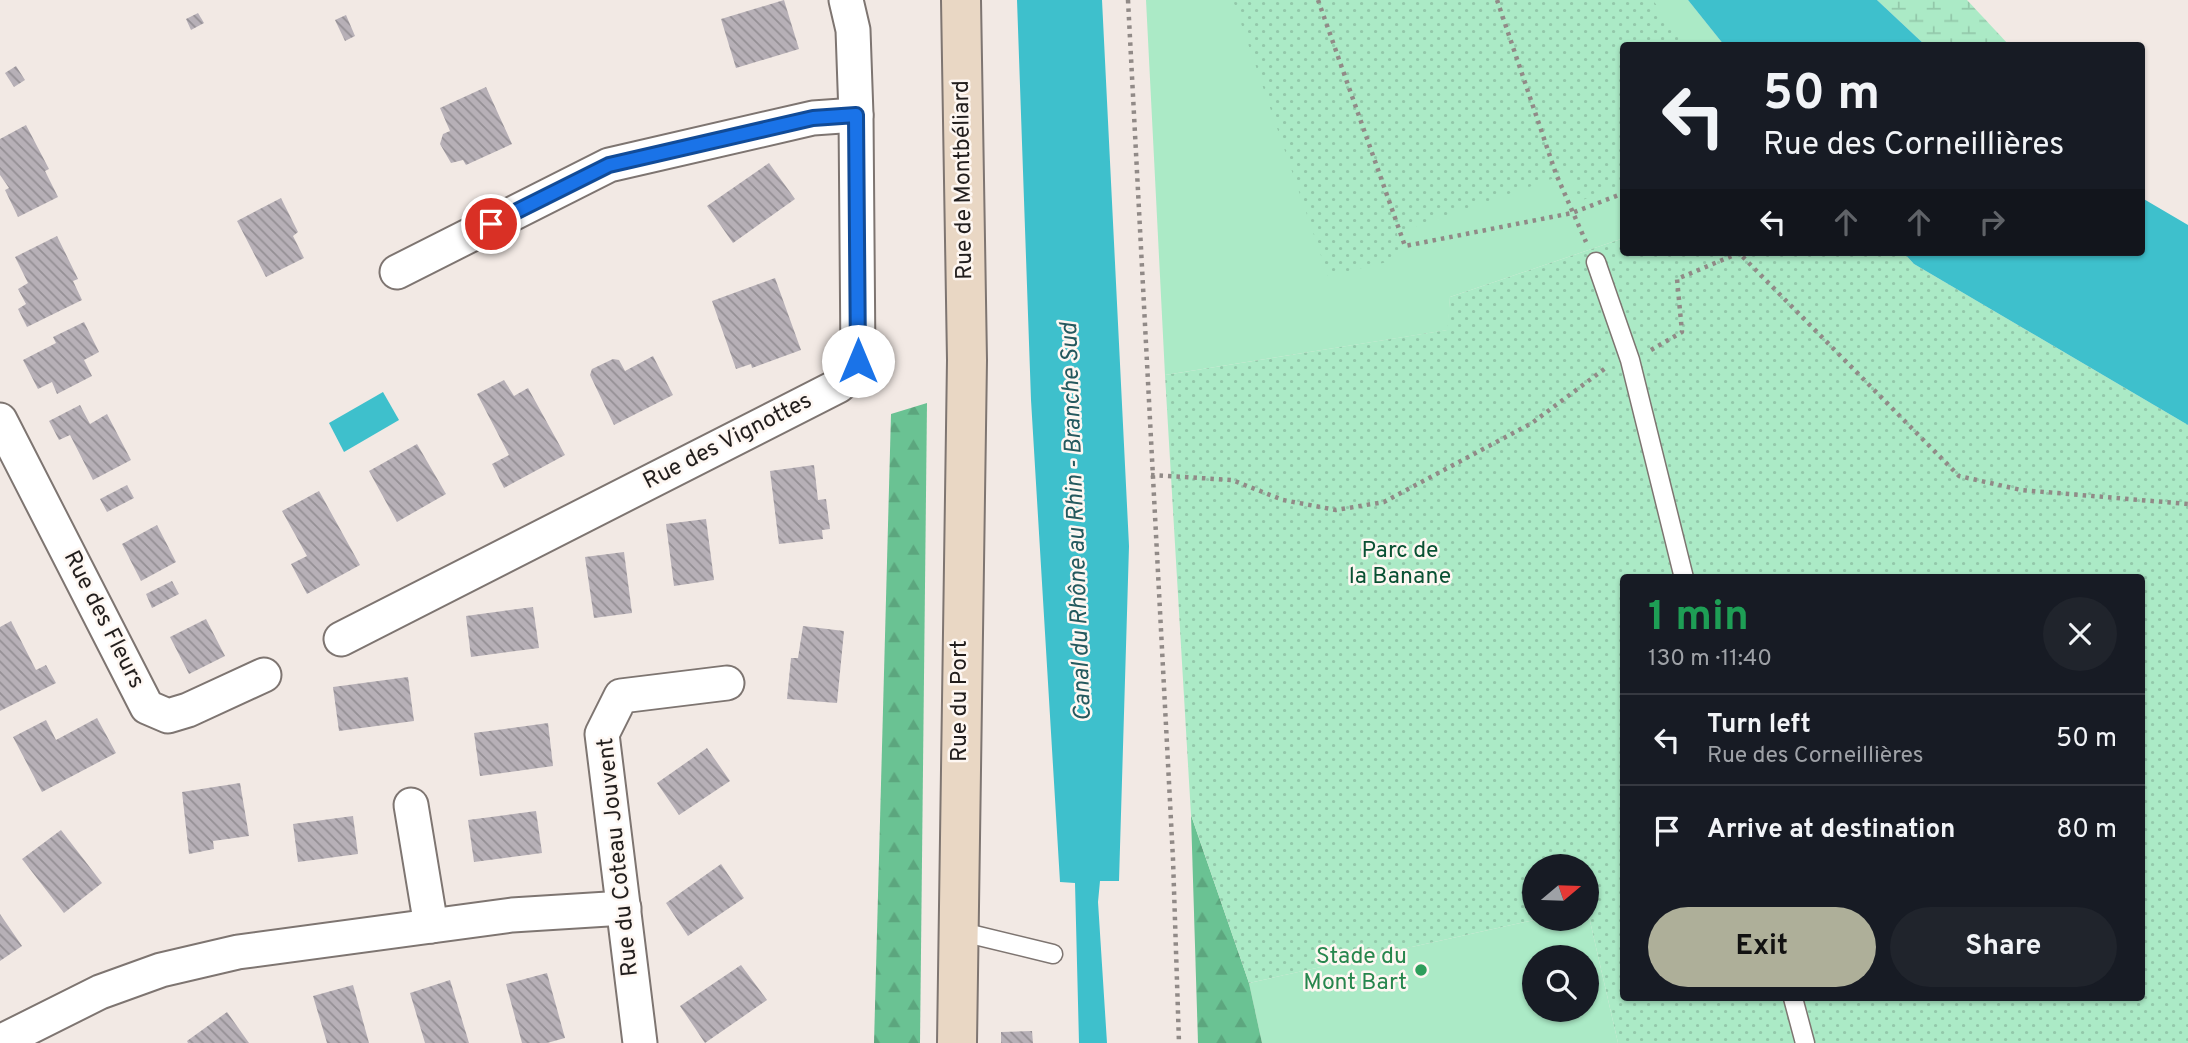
<!DOCTYPE html>
<meta charset="utf-8">
<style>
:root{--surface:#171b24;--page:#20242c;--text:#f1f3f6;--muted:#9ea1a6;--line:#363941;--accent:#aeaf99}
body{margin:0;font-family:Overpass,sans-serif;background:var(--page);color:var(--text);height:100vh;display:flex;flex-direction:column;font-size:26px;white-space:nowrap}
*{box-sizing:border-box;margin:0}
p{font-size:23px;color:var(--muted)}
.icon{flex:none;width:38px;height:38px;fill:none;stroke:currentColor;stroke-width:2;stroke-linecap:round;stroke-linejoin:round}
.map{position:relative;flex:1;overflow:hidden}
.side{position:absolute;left:1620px;top:574px;width:525px;height:427px;display:flex;flex-direction:column;background:var(--surface);border-radius:7px;box-shadow:0 2px 5px #0004}
.side>*{flex:none}
.banner{position:absolute;left:1620px;top:42px;width:525px;height:214px;border-radius:7px;box-shadow:0 2px 5px #0004;background:#171b24;color:var(--text);overflow:hidden}
.needle{width:46px;rotate:71deg}
.tools{position:absolute;left:1522px;top:854px;display:grid;gap:14px}
.tools a{display:grid;place-items:center;width:77px;height:77px;border-radius:50%;background:var(--surface);box-shadow:0 2px 5px #0004;font-size:35px}
.pin{position:absolute;display:grid;place-items:center;width:60px;height:60px;color:#fff;margin:-30px;border:4px solid #fff;border-radius:50%;box-shadow:0 2px 7px #0007}
.me{position:absolute;width:77px;margin:-38px;rotate:0deg;stroke-linejoin:round;filter:drop-shadow(0 0 5px #0008)}
.turn{display:flex;align-items:center;gap:24px;height:147px;padding:0 28px;font-size:32px}
.turn .icon{width:91px;height:91px;stroke-width:2.5}
.turn b{display:block;font-size:49px;line-height:60px}
.lanes{display:flex;align-items:center;height:66px;padding:0 28px;background:#0003;justify-content:center;gap:35px;direction:ltr}
.lanes .off{opacity:.35}
.round{display:grid;place-items:center;flex:none;width:74px;height:74px;border-radius:37px;background:var(--page)}
.summary{display:flex;align-items:center;justify-content:space-between;height:119px;padding:0 28px}
h1{font-size:42px;font-weight:700;line-height:52px;color:#1e9e55}
.button{display:flex;gap:14px;margin-top:auto;padding:14px 28px}
.button a{flex:1;height:80px;border-radius:42px;background:var(--accent);color:#111;font-size:28px;font-weight:700;line-height:80px;text-align:center}
.button a+a{background:var(--page);color:var(--text)}
ul{padding:0;list-style:none}
li{display:flex;align-items:center;gap:21px;height:91px;padding:0 28px;border-top:2px solid var(--line)}
li div{flex:1}
li b{display:block;font-size:26px}
li em{font-style:normal}
.map>svg:first-child{display:block}
.grass{fill:#abeac6;fill-rule:evenodd}
.forest{fill:url(#forest-firs)}
.wetland{fill:url(#wetland-marsh)}
.park{fill:url(#park-dots);fill-rule:evenodd}
.water{fill:#3ec0cc}
.building{fill:url(#building-back-hatch)}
.lines{fill:none;stroke-linecap:round;stroke-linejoin:round}
.service-casing{stroke:#7e7571;stroke-width:21}
.minor-casing{stroke:#7e7571;stroke-width:37}
.secondary-casing{stroke:#7e7571;stroke-width:42}
.path{stroke:#918a87;stroke-width:4.5;stroke-dasharray:3.5 5;stroke-linecap:butt}
.service{stroke:#fff;stroke-width:18}
.minor{stroke:#fff;stroke-width:33}
.secondary{stroke:#e9d7c4;stroke-width:38}
.route-casing{stroke:#114b97;stroke-width:18}
.route{stroke:#1a73e8;stroke-width:12}
.leisure-dot{fill:#2e9e5b;stroke:#fef7f2;stroke-width:2.5}
.labels{text-anchor:middle;dominant-baseline:central;stroke-width:5;stroke-linejoin:round;paint-order:stroke}
.street-label{font-size:23px;fill:#221e1d;stroke:#fef7f2}
.park-label{font-size:23px;fill:#095133;stroke:#fef7f2}
.leisure-label{font-size:23px;fill:#27864d;stroke:#fef7f2;text-anchor:end}
.water-label{font-size:24px;font-style:italic;fill:#24595e;stroke:#fef7f2}
</style>
<div class="map">
<svg width="2188" height="1043" viewBox="0 0 2188 1043">
<defs>
<pattern id="forest-firs" width="22" height="20" patternUnits="userSpaceOnUse" patternTransform="scale(1.75)"><rect width="22" height="20" fill="#6ac293"/><path d="M5 1l3.5 6h-7zM16 11l3.5 6h-7z" fill="#5ca67e"/></pattern>
<pattern id="wetland-marsh" width="20" height="14" patternUnits="userSpaceOnUse" patternTransform="scale(1.75)"><rect width="20" height="14" fill="#abeac6"/><path d="M1 5h8M5 5V1M11 12h8M15 12V8" fill="none" stroke="#93c8aa"/></pattern>
<pattern id="park-dots" width="8" height="8" patternUnits="userSpaceOnUse" patternTransform="scale(1.75)"><rect width="8" height="8" fill="#abeac6"/><path d="M2 2h.1M6 6h.1" fill="none" stroke="#93c8aa" stroke-width="1.8" stroke-linecap="round"/></pattern>
<pattern id="building-back-hatch" width="6" height="6" patternUnits="userSpaceOnUse" patternTransform="scale(1.75)"><rect width="6" height="6" fill="#b7b0b7"/><path d="M-1 5l2 2M0 0l6 6M5-1l2 2" fill="none" stroke="#948f94"/></pattern>
</defs>
<rect width="100%" height="100%" fill="#f2e9e4"/>
<g class="grass">
<path d="M1146,0h542l36,45 -100,1v192l-174,59 -2,33 -283,45z"/>
<path d="M1587,908l31,135h-356l-13,-60 290,-64h48zM1535,957h52v53h-52z"/>
</g>
<g class="forest">
<path d="M927,403l-7,640h-46l17,-629z"/>
<path d="M1191,815l58,168 13,60h-64z"/>
</g>
<path class="wetland" d="M1877,0h90l42,45h-84z"/>
<g class="park">
<path d="M1233,0h420l30,45 -59,1v138l-44,17 -11,-28 -172,60 3,26 -72,17z"/>
<path d="M1624,238v14h279l11,12 274,161v618h-570l-31,-135v-42h-52v53h4l-290,64 -58,-168 -26,-440 282,-45 3,-33zM1624,578h518v420h-518z"/>
</g>
<g class="water">
<path d="M1017,0h85l27,546 -10,335h-19l-2,21 9,141h-28l-4,-160 -15,-1 -29,-482z"/>
<path d="M1688,0h189l48,45h-201z"/>
<path d="M2142,198l46,27v200l-274,-161 -11,-12h239z"/>
<path d="M383,392l16,28 -55,32 -15,-29z"/>
</g>
<g class="building">
<path d="M784,0l15,49 -63,19 -15,-49z"/>
<path d="M198,13l6,10 -13,7 -5,-11z"/>
<path d="M346,15l9,21 -10,5 -10,-21z"/>
<path d="M16,66l9,14 -11,7 -9,-14z"/>
<path d="M486,87l26,57 -46,21 -3,-5 -12,3 -11,-19 3,-10 7,-3 -10,-23z"/>
<path d="M26,125l23,44 -4,2 13,26 -40,20 -13,-27 4,-2 -9,-13v-36z"/>
<path d="M769,163l26,36 -62,44 -26,-37z"/>
<path d="M281,198l17,34 -5,4 11,22 -38,19 -29,-56z"/>
<path d="M57,236l21,43 -5,2 9,19 -55,27 -9,-18 8,-5 -8,-15 10,-6 -13,-26z"/>
<path d="M775,278l26,72 -49,18 -1,-4 -15,5 -24,-68z"/>
<path d="M84,322l15,30 -15,8 8,16 -35,18 -5,-12 -14,7 -15,-29 33,-17 -3,-6z"/>
<path d="M653,356l20,39 -59,30 -24,-50 2,-6 21,-10 6,1 6,11z"/>
<path d="M504,380l10,16 14,-8 37,67 -61,33 -12,-24 17,-9 -32,-61z"/>
<path d="M80,405l10,19 17,-10 24,46 -38,20 -23,-45 -11,5 -10,-19z"/>
<path d="M417,444l29,50 -49,28 -28,-51z"/>
<path d="M814,465l4,35 8,-1 4,30 -8,1 1,9 -44,5 -9,-73z"/>
<path d="M127,485l7,13 -27,14 -7,-13z"/>
<path d="M319,491l41,74 -53,29 -16,-30 16,-8 -25,-45z"/>
<path d="M706,519l8,61 -40,6 -8,-62z"/>
<path d="M157,525l19,37 -35,19 -19,-37z"/>
<path d="M624,552l8,61 -38,5 -9,-61z"/>
<path d="M172,581l7,13 -27,14 -6,-14z"/>
<path d="M533,607l6,41 -68,9 -5,-41z"/>
<path d="M206,619l19,37 -36,18 -19,-37z"/>
<path d="M11,621l25,49 10,-5 10,18 -56,28v-84z"/>
<path d="M803,626l41,5 -7,72 -50,-4 4,-41h7z"/>
<path d="M408,677l6,44 -75,10 -6,-44z"/>
<path d="M97,718l19,35 -74,39 -29,-55 33,-17 10,20z"/>
<path d="M548,723l5,43 -73,10 -6,-43z"/>
<path d="M707,748l23,33 -51,34 -22,-32z"/>
<path d="M240,783l9,53 -36,5 1,8 -25,5 -7,-62z"/>
<path d="M536,811l6,42 -68,9 -6,-42z"/>
<path d="M353,816l5,38 -60,8 -5,-38z"/>
<path d="M61,830l41,53 -38,30 -42,-54z"/>
<path d="M721,864l23,34 -56,38 -22,-33z"/>
<path d="M0,914l22,32 -22,15z"/>
<path d="M741,965l26,35 -62,43 -25,-37z"/>
<path d="M547,973l18,65 -18,5h-25l-16,-59z"/>
<path d="M450,980l19,63h-44l-15,-50z"/>
<path d="M353,985l16,58h-42l-14,-47z"/>
<path d="M227,1012l22,31h-61l-1,-2z"/>
<path d="M1032,1031l1,12h-32v-11z"/>
</g>
<g class="lines">
<defs>
<g id="service">
<path d="M1596,262l34,98 54,218"/>
<path d="M958,931l95,23"/>
<path d="M1793,998l12,45"/>
</g>
<g id="minor">
<path d="M397,272l212,-107 204,-47 43,-3"/>
<path d="M0,420l147,287 21,9 20,-6 76,-35"/>
<path d="M341,639l497,-253 12,-10 8,-15 -2,-246 -3,-85 -7,-30"/>
<path d="M411,805l20,121"/>
<path d="M0,1042l100,-50 61,-22 77,-18 274,-37 112,-7"/>
<path d="M640,1043l-38,-309 19,-38 106,-13"/>
</g>
<path id="secondary" d="M957,1043l10,-683 -6,-360"/>
</defs>
<use href="#service" class="service-casing"/>
<use href="#minor" class="minor-casing"/>
<use href="#secondary" class="secondary-casing"/>
<g class="path">
<path d="M1128,0l45,859 6,184"/>
<path d="M1318,0l87,246 167,-33 52,-20"/>
<path d="M1497,0l59,174 30,68"/>
<path d="M1651,350l31,-18 -5,-53 62,-26 220,223 62,14 167,14"/>
<path d="M1151,475l81,5 51,20 53,10 48,-8 148,-79 75,-56"/>
</g>
<use href="#service" class="service"/>
<use href="#minor" class="minor"/>
<use href="#secondary" class="secondary"/>
</g>
<g class="lines">
<defs>
<path id="route" d="M491,224l118,-59 204,-47 43,-3 2,246"/>
</defs>
<use href="#route" class="route-casing"/>
<use href="#route" class="route"/>
</g>
<circle class="leisure-dot" cx="1421" cy="970" r="7"/>
<g class="labels">
<g class="street-label">
<text transform="translate(964 180) rotate(-91)">Rue de Montbéliard</text>
<text transform="translate(728 442) rotate(-27)">Rue des Vignottes</text>
<text transform="translate(103 620) rotate(63)">Rue des Fleurs</text>
<text transform="translate(960 701) rotate(-90)">Rue du Port</text>
<text transform="translate(619 857) rotate(-96)">Rue du Coteau Jouvent</text>
</g>
<g class="park-label">
<text x="1400" y="551">Parc de<tspan x="1400" dy="26">la Banane</tspan></text>
</g>
<g class="leisure-label">
<text x="1407" y="957">Stade du<tspan x="1407" dy="26">Mont Bart</tspan></text>
</g>
<g class="water-label">
<text transform="translate(1077 522) rotate(-92)">Canal du Rhône au Rhin - Branche Sud</text>
</g>
</g>
</svg>
<div class="tools">
<a><svg class="needle" viewBox="-14 -14 28 28"><path d="M0-13l5 13h-10z" fill="#e53935"/><path d="M0 13l5-13h-10z" fill="#9ea1a6"/></svg></a>
<a><svg class="icon" aria-label="search" viewBox="0 0 24 24"><circle cx="10" cy="10" r="6"/><path d="M15 15l6 6"/></svg></a>
</div>
<div class="pin" style="left:491px;top:224px;background:#d93025"><svg class="icon" aria-label="arrive" viewBox="0 0 24 24"><path d="M6 21V4h12l-3 4 3 4H6"/></svg></div>
<svg class="me" style="left:858px;top:361px" viewBox="-20 -20 40 40"><circle r="19" fill="#fff"/><path d="M0-13L10 11 0 6-10 11z" fill="#1a73e8"/></svg>
<div class="banner">
<div class="turn"><svg class="icon" aria-label="left" viewBox="0 0 24 24"><path d="M17 20v-9H6M10 6l-5 5 5 5"/></svg><div><b>50 m</b>Rue des Corneillières</div></div>
<div class="lanes"><svg class="icon" aria-label="left" viewBox="0 0 24 24"><path d="M17 20v-9H6M10 6l-5 5 5 5"/></svg><svg class="icon off" aria-label="ahead" viewBox="0 0 24 24"><path d="M12 20V5M6 11l6-6 6 6"/></svg><svg class="icon off" aria-label="ahead" viewBox="0 0 24 24"><path d="M12 20V5M6 11l6-6 6 6"/></svg><svg class="icon off" aria-label="right" viewBox="0 0 24 24"><path d="M7 20v-9h11M14 6l5 5-5 5"/></svg></div>
</div>
<section class="side">
<div class="summary"><div><h1>1 min</h1><p>130 m · 11:40</p></div><a class="round"><svg class="icon" aria-label="close" viewBox="0 0 24 24"><path d="M6 6l12 12M18 6L6 18"/></svg></a></div>
<ul>
<li><svg class="icon" aria-label="left" viewBox="0 0 24 24"><path d="M17 20v-9H6M10 6l-5 5 5 5"/></svg><div><b>Turn left</b><p>Rue des Corneillières</p></div><em>50 m</em></li>
<li><svg class="icon" aria-label="arrive" viewBox="0 0 24 24"><path d="M6 21V4h12l-3 4 3 4H6"/></svg><div><b>Arrive at destination</b></div><em>80 m</em></li>
</ul>
<div class="button"><a>Exit</a><a>Share</a></div>
</section>
</div>
